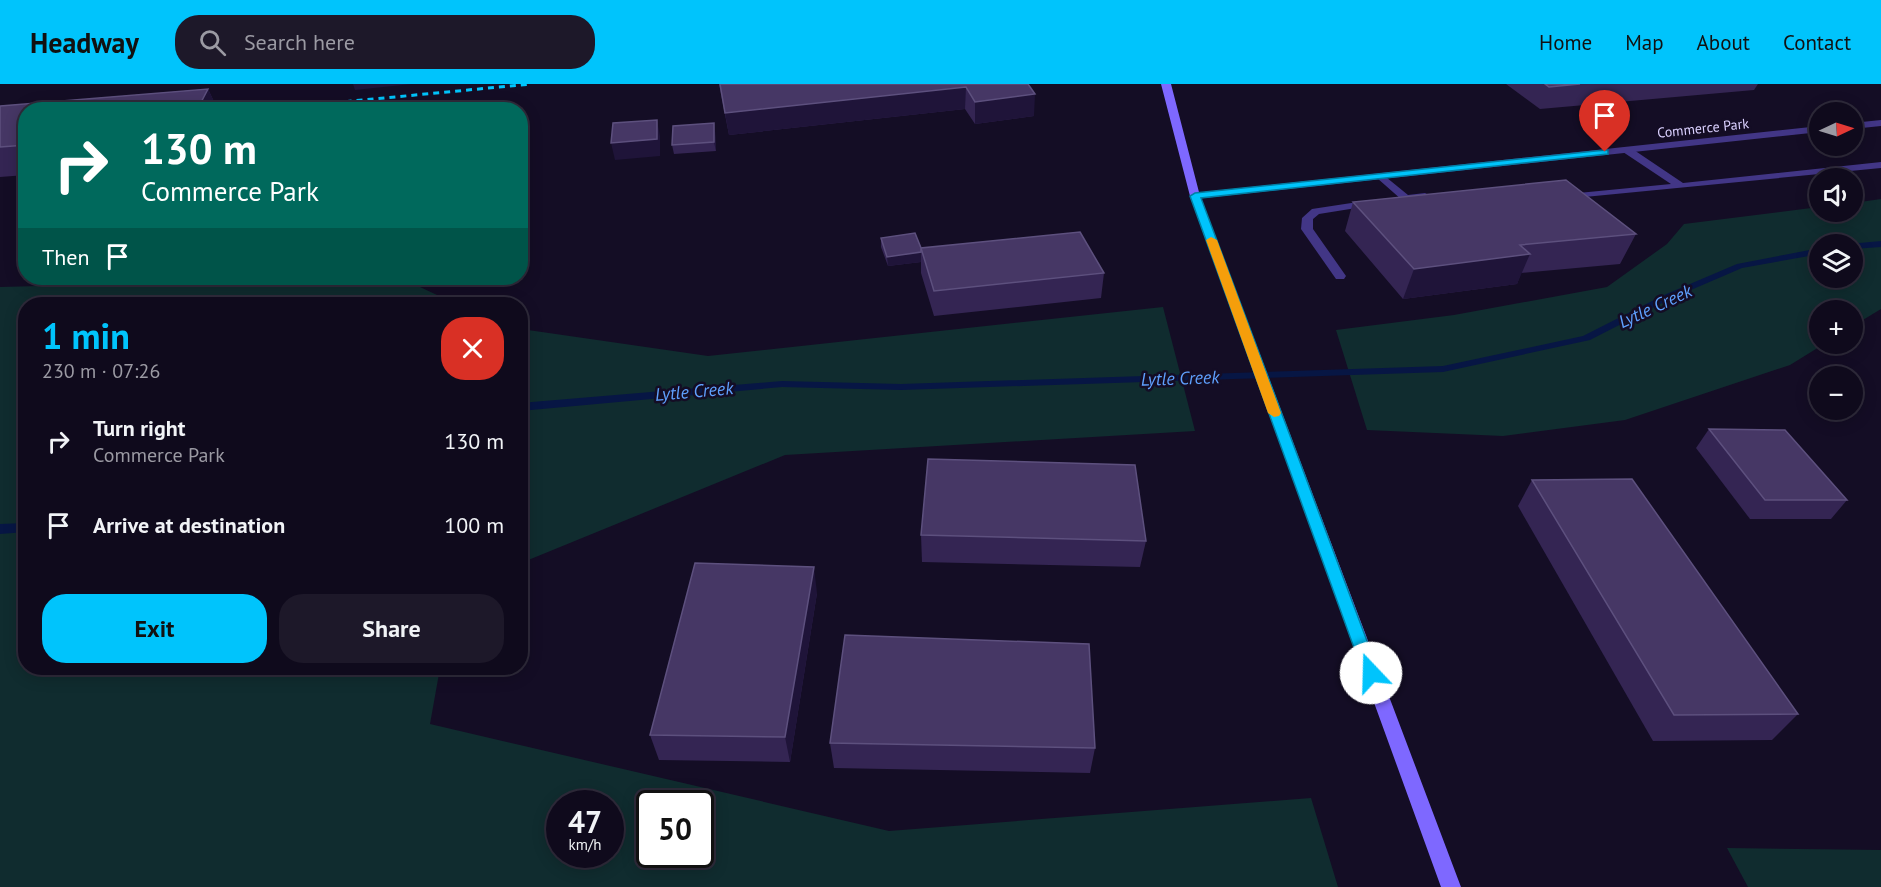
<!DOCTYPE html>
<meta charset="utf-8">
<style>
:root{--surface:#0f0a1c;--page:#1d1829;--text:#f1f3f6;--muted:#9b9aa3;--line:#2f2b3b;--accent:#00c4fc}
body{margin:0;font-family:"PT Sans",sans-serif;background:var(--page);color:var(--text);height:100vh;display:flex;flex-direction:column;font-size:22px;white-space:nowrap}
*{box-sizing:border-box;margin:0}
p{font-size:20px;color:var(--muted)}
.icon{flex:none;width:33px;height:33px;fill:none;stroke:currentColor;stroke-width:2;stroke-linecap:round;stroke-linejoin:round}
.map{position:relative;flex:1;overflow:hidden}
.panel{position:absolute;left:18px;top:213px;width:510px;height:378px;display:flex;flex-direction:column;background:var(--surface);border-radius:24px;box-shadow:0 3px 15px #0003,0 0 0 2px var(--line)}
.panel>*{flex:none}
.hud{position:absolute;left:18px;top:18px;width:510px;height:183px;border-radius:24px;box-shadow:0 3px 15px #0003,0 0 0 2px var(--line);background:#00695c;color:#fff;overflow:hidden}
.needle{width:39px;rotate:86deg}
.fabs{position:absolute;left:1809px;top:18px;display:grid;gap:12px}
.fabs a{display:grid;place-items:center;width:54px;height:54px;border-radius:50%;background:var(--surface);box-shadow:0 3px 15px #0003,0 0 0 2px var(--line);font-size:30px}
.speed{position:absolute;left:546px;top:706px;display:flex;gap:12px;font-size:30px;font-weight:700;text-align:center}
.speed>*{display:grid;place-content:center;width:78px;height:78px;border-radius:50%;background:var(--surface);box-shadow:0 3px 15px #0003,0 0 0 2px var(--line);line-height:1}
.speed small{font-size:15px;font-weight:400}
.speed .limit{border:3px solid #111;border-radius:9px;background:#fff;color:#111}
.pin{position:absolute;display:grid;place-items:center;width:51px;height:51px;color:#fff;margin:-62px -26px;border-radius:50% 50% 50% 0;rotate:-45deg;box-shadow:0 0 6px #0007}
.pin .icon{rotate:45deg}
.me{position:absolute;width:66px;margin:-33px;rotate:339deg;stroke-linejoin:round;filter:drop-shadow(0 0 4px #0008)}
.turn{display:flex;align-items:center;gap:21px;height:126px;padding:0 24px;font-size:27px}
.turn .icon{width:78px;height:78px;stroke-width:2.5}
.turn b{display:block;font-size:42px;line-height:51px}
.then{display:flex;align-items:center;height:57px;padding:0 24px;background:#0003;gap:12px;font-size:22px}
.round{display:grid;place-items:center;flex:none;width:63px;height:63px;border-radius:24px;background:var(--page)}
.overview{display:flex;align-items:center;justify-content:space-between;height:102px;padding:0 24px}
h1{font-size:36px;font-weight:800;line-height:45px;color:var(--accent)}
.cta{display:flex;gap:12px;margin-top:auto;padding:12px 24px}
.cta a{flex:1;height:69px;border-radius:24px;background:var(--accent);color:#111;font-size:24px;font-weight:800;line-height:69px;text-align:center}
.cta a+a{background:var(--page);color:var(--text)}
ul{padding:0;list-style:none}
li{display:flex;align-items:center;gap:18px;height:84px;padding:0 24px}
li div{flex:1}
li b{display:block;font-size:22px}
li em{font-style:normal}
header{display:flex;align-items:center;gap:36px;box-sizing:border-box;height:84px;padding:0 30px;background:var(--accent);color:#111}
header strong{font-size:28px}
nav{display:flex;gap:33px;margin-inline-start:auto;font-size:21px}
.search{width:420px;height:54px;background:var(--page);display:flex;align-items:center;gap:15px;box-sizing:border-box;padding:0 21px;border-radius:24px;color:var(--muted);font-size:22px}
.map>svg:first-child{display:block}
.green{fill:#102c2f;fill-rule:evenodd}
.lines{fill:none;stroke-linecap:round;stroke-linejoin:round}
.stream{fill:#071644;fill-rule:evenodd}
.service{fill:#423686;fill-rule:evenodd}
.minor{fill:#423686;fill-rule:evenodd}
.secondary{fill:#7e68ff;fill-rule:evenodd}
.rail{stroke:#00c4fc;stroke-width:3;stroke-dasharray:6 5;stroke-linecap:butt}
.wall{fill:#342553}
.shaded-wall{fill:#1f1439}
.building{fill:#463765;stroke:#5d507e;stroke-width:1.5}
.route{fill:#00c4fc;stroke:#007fa4;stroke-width:1.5}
.slow{fill:#f59e0b}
.labels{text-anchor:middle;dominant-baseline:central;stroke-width:5;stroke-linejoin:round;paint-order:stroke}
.far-street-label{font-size:14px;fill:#dbd1ff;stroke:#140d25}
.water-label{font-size:18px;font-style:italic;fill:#5fa1ff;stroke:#140d25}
</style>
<header>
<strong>Headway</strong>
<div class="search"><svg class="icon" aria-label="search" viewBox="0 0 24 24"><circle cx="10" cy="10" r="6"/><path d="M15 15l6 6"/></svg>Search here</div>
<nav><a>Home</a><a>Map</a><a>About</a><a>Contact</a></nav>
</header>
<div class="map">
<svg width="1881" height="803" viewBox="0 0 1881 803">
<rect width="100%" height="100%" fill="#140d25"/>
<g class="green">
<path d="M1881,115v110l-28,17 -1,-16h-32v34h4l-34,21 -165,55 -122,16 -136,-6 -31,-100 118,-15 153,-28 60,-43 17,-20 135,-17 1,5h32l1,-9zM1820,160h32v34h-32z"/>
<path d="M356,194h45l55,26h-430v364h414l-10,56 459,107 422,-33 27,89h-1338v-600zM560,720h50v51h-50zM650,720h50v51h-50z"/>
<path d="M1163,223l32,124 -410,24 -264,108v-234l187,27z"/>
<path d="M1727,764l154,2v37h-133z"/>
</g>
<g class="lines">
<g class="stream">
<path d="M1881,157v6l-29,2v-5h-4z"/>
<path d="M1820,164v6l-78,14 -72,31 -80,41 -147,32 -542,18 -119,-3 -262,24v-8l262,-22 119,3 542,-18 140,-30 81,-41 73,-31z"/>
<path d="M26,439v9l-26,2v-10z"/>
</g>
<g class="service">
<path d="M1623,64h8l52,35 198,-21v6l-317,31v-4l4,-1 103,-10 -48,-32z"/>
<path d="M1381,89l27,22 17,-2 5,3 -5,3 -23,1 -25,-22v-4z"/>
<path d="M1371,116l5,3 -1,2 -56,9 -6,5v10l33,47 -2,3h-8l-35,-50 1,-11 10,-9z"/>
</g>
<g class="minor">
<path d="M1881,36v6l-29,3v-6z"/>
<path d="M1820,42v6l-625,67 -5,-3 5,-3z"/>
</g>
<path class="secondary" d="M1161,0h10l29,112 261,691h-20l-251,-691z"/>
<path class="rail" d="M258,26l273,-26"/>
</g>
<g class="wall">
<path d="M719,0h309l6,32 -59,8 -10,-15 -236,26z"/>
<path d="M1506,0h252l-4,6 -214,19z"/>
<path d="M208,5l10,21h-192v65l-26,2v-71z"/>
<path d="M715,47l1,20 -42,3 -2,-9z"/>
<path d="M1353,118l283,32 -16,30 -99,9 -4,11 -114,15 -58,-68z"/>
<path d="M881,154l40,10 183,25 -3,25 -167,18 -13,-43v-11l-33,4 -7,-19z"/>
<path d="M1709,345l138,71 -16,19h-81l-54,-71z"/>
<path d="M1532,396l266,234 -26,26 -119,1 -135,-235z"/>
<path d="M921,451l225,6 -6,26 -218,-5z"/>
<path d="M817,509l-27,169 -131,-2 -9,-25z"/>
<path d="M830,659l265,5 -5,25 -256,-5z"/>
</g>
<g class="shaded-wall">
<path d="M353,0h59l-57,6z"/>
<path d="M966,3l-1,22 -236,26 -4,-22z"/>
<path d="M208,5l10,21h-21z"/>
<path d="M1035,10l-1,22 -59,8v-22z"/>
<path d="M657,36l3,16v20l-45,4 -4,-17z"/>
<path d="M714,39l1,8 1,20 -2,-9z"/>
<path d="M921,168v10l-33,4 -1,-9z"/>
<path d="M1530,170l-13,30 -114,15 11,-30z"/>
<path d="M814,483l3,26 -27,169 -5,-25z"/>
</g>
<g class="building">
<path d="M720,0h308l7,10 -60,8 -9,-15 -241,26z"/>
<path d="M1545,0h35l-31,3z"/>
<path d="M208,5l-11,21h-171v35l-26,2v-41z"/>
<path d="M657,36v19l-46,4 2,-20z"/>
<path d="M714,39v19l-42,3 1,-19z"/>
<path d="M1566,96l70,54 -116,11 10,9 -116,15 -61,-67z"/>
<path d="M1080,148l24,41 -170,18 -13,-43z"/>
<path d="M915,149l6,15v4l-34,5 -6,-19z"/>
<path d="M1709,345l76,1 62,70h-82z"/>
<path d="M928,375l207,6 11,76 -225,-6z"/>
<path d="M1632,395l166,235 -124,1 -142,-235z"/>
<path d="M695,479l119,4 -29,170 -135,-2z"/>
<path d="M845,551l244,9 6,104 -265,-5z"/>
</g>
<path class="route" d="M1605,66h3v4l-407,44 178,475 -2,5 -6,2 -6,-2 -175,-482 5,-3z"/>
<path class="slow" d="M1211,153l6,3 64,173 -2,3 -5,1 -6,-4 -62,-173z"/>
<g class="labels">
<g class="far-street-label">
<text transform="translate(1703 44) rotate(-6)">Commerce Park</text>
</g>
<g class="water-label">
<text transform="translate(1655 222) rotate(-25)">Lytle Creek</text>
<text transform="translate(1180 294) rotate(-2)">Lytle Creek</text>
<text transform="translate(694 307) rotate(-5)">Lytle Creek</text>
</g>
</g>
</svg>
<div class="fabs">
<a><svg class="needle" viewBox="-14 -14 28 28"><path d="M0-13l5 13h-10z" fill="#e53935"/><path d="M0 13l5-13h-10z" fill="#9b9aa3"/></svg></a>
<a><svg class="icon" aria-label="sound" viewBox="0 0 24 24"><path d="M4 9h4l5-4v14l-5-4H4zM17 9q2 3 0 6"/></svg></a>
<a><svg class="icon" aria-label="layers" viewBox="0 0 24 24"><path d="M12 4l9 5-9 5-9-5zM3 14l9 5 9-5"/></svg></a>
<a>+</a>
<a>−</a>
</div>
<div class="speed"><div>47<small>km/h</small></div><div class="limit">50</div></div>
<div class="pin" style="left:1605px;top:68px;background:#d93025"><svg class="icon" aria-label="arrive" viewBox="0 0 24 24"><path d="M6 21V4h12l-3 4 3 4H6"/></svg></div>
<svg class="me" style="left:1371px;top:589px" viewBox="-20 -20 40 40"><circle r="19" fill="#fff"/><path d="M0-13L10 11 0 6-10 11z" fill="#00c4fc"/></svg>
<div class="hud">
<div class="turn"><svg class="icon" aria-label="right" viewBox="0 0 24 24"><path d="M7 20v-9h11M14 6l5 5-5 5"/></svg><div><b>130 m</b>Commerce Park</div></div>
<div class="then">Then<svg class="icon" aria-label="arrive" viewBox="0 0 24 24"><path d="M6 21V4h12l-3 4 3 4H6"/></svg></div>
</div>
<section class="panel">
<div class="overview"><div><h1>1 min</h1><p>230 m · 07:26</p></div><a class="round" style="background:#d93025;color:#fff"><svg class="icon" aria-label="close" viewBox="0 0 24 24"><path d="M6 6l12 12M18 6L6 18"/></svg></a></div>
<ul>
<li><svg class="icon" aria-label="right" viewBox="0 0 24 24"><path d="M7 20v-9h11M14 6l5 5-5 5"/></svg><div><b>Turn right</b><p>Commerce Park</p></div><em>130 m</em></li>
<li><svg class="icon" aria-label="arrive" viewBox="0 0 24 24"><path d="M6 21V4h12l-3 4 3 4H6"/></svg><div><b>Arrive at destination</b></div><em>100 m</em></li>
</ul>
<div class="cta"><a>Exit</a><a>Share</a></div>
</section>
</div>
